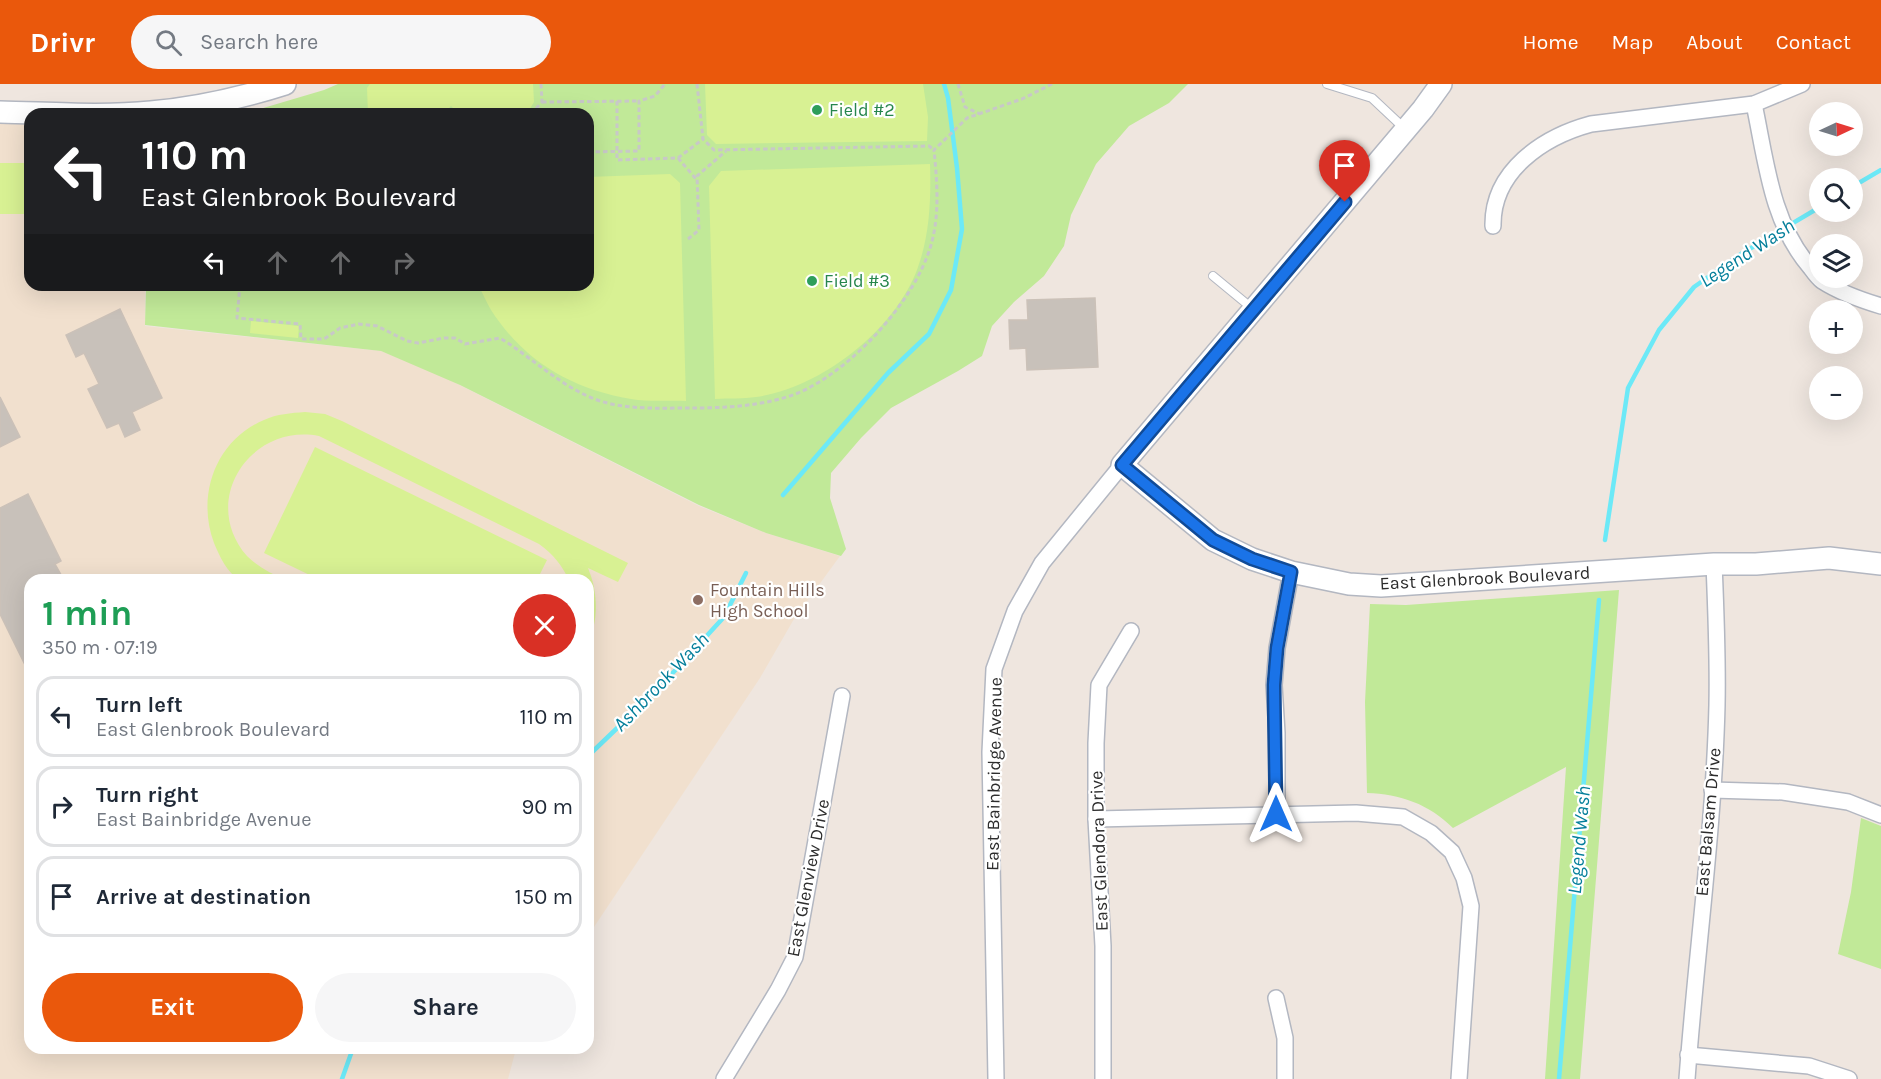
<!DOCTYPE html>
<meta charset="utf-8">
<style>
:root{--surface:#fff;--page:#f6f6f7;--text:#1f2937;--muted:#747a83;--line:#e0e1e3;--accent:#ea580c}
body{margin:0;font-family:Karla,sans-serif;background:var(--page);color:var(--text);height:100vh;display:flex;flex-direction:column;font-size:22px;white-space:nowrap}
*{box-sizing:border-box;margin:0}
p{font-size:20px;color:var(--muted)}
.icon{flex:none;width:33px;height:33px;fill:none;stroke:currentColor;stroke-width:2;stroke-linecap:round;stroke-linejoin:round}
.map{position:relative;flex:1;overflow:hidden}
.drawer{position:absolute;left:24px;top:490px;width:570px;height:480px;display:flex;flex-direction:column;background:var(--surface);border-radius:18px;box-shadow:0 6px 24px #0002}
.drawer>*{flex:none}
.banner{position:absolute;left:24px;top:24px;width:570px;height:183px;border-radius:18px;box-shadow:0 6px 24px #0002;background:#202124;color:#fff;overflow:hidden}
.needle{width:39px;rotate:86deg}
.fabs{position:absolute;left:1809px;top:18px;display:grid;gap:12px}
.fabs a{display:grid;place-items:center;width:54px;height:54px;border-radius:50%;background:var(--surface);box-shadow:0 6px 24px #0002;font-size:30px}
.pin{position:absolute;display:grid;place-items:center;width:51px;height:51px;color:#fff;margin:-62px -26px;border-radius:50% 50% 50% 0;rotate:-45deg;box-shadow:0 0 6px #0007}
.pin .icon{rotate:45deg}
.me{position:absolute;width:66px;margin:-33px;rotate:0deg;stroke-linejoin:round;filter:drop-shadow(0 0 4px #0008)}
.turn{display:flex;align-items:center;gap:21px;height:126px;padding:0 18px;font-size:27px}
.turn .icon{width:78px;height:78px;stroke-width:2.5}
.turn b{display:block;font-size:42px;line-height:51px}
.lanes{display:flex;align-items:center;height:57px;padding:0 18px;background:#0003;justify-content:center;gap:30px;direction:ltr}
.lanes .off{opacity:.35}
.round{display:grid;place-items:center;flex:none;width:63px;height:63px;border-radius:32px;background:var(--page)}
.head{display:flex;align-items:center;justify-content:space-between;height:102px;padding:0 18px}
h1{font-size:36px;font-weight:700;line-height:45px;color:#1e9e55}
.primary-button{display:flex;gap:12px;margin-top:auto;padding:12px 18px}
.primary-button a{flex:1;height:69px;border-radius:36px;background:var(--accent);color:#fff;font-size:24px;font-weight:700;line-height:69px;text-align:center}
.primary-button a+a{background:var(--page);color:var(--text)}
ul{padding:0;list-style:none}
li{display:flex;align-items:center;gap:18px;height:81px;margin:0 12px 9px;padding:0 6px;border:3px solid var(--line);border-radius:18px}
li div{flex:1}
li b{display:block;font-size:22px}
li em{font-style:normal}
header{display:flex;align-items:center;gap:36px;box-sizing:border-box;height:84px;padding:0 30px;background:var(--accent);color:#fff}
header strong{font-size:28px}
nav{display:flex;gap:33px;margin-inline-start:auto;font-size:21px}
.search{width:420px;height:54px;background:var(--page);display:flex;align-items:center;gap:15px;box-sizing:border-box;padding:0 21px;border-radius:33px;color:var(--muted);font-size:22px}
.map>svg:first-child{display:block}
.education{fill:#f1e0ce}
.green{fill:#c1e998}
.pitch{fill:#d8f193}
.lines{fill:none;stroke-linecap:round;stroke-linejoin:round}
.stream{stroke:#6ce9f7;stroke-width:4.5}
.building{fill:#c8c1ba;stroke:#cbc1b8;stroke-width:1.5}
.lane-casing{stroke:#b3b7c1;stroke-width:10}
.street-casing{stroke:#b3b7c1;stroke-width:18}
.secondary-casing{stroke:#b3b7c1;stroke-width:24}
.path{stroke:#c8c8c8;stroke-width:3;stroke-dasharray:4.5 3;stroke-linecap:butt}
.lane{stroke:#fff;stroke-width:8}
.street{stroke:#fff;stroke-width:15}
.secondary{stroke:#fff;stroke-width:21}
.route-casing{stroke:#114b97;stroke-width:15}
.route{stroke:#1a73e8;stroke-width:10}
.leisure-dot{fill:#2e9e5b;stroke:#fff;stroke-width:2}
.education-dot{fill:#8d6e63;stroke:#fff;stroke-width:2}
.labels{text-anchor:middle;dominant-baseline:central;stroke-width:4.5;stroke-linejoin:round;paint-order:stroke}
.leisure-label{font-size:18px;fill:#27864d;stroke:#fff;text-anchor:start}
.street-label{font-size:18px;fill:#2d2d2d;stroke:#fff}
.education-label{font-size:18px;fill:#785e54;stroke:#fff;text-anchor:start}
.water-label{font-size:20px;font-style:italic;fill:#057f9b;stroke:#fff}
</style>
<header>
<strong>Drivr</strong>
<div class="search"><svg class="icon" aria-label="search" viewBox="0 0 24 24"><circle cx="10" cy="10" r="6"/><path d="M15 15l6 6"/></svg>Search here</div>
<nav><a>Home</a><a>Map</a><a>About</a><a>Contact</a></nav>
</header>
<div class="map">
<svg width="1881" height="995" viewBox="0 0 1881 995">
<rect width="100%" height="100%" fill="#efe6df"/>
<path class="education" d="M0,28l30,2v171h115v41l236,25 57,23 261,132 67,27 74,23 -46,63 -34,59 -172,258v-356h-558v468l486,1 -8,30h-508z"/>
<g class="green">
<path d="M338,0h850l-19,19 -40,23 -33,38 -25,51 -7,31 -20,30 -30,26 -22,24 -10,30 -24,15 -67,37 -30,30 -30,35 -1,25 16,51 -5,7 -75,-23 -67,-28 -239,-120 -79,-34 -236,-26 1,-40h442v-171h-345l81,-24z"/>
<path d="M1619,506l-39,489h-35l21,-312 -113,61c-24,-24 -53,-34 -86,-35l-2,-91 5,-98 36,1z"/>
<path d="M1861,734l20,8v143l-43,-15 13,-62z"/>
</g>
<g class="pitch">
<path d="M370,0h163l1,18 -6,10 -69,2 -8,-8 -8,8h-75l-1,-26z"/>
<path d="M705,0h218l5,33 -1,24 -211,3 -9,-9z"/>
<rect x="0" y="79" width="28" height="51"/>
<path d="M930,80c1,33 0,68 -11,100 -20,63 -97,124 -163,133 -13,2 -27,1 -41,2l-6,-213 12,-15z"/>
<path d="M670,90l10,9 6,218c-18,-1 -37,1 -55,-2 -60,-10 -107,-38 -140,-89 -5,-8 -8,-17 -13,-25h110v-108z"/>
<path d="M251,237l48,5 -1,12 -48,-5z"/>
<path d="M305,328l20,2 17,7 286,142 -10,19 -30,-14c10,24 11,51 0,76v-64h-19c-8,-16 -15,-25 -30,-36l-220,-108c-69,-13 -120,65 -72,120 11,11 25,18 39,24 -11,1 -37,4 -46,0 -13,-7 -21,-25 -26,-37 -18,-48 2,-103 50,-123 13,-6 27,-7 41,-8z"/>
<path d="M315,363l232,113 -10,20h-217l-56,-27z"/>
</g>
<g class="lines">
<g class="stream">
<path d="M1852,103l29,-17"/>
<path d="M783,411l105,-122 41,-39 22,-44 11,-61 -5,-61 -9,-70 -4,-14"/>
<path d="M1605,456l23,-152 31,-58 35,-43 47,-33 79,-47"/>
<path d="M588,672l70,-67 66,-72 22,-44"/>
<path d="M342,995l11,-31"/>
<path d="M1559,995l40,-479"/>
</g>
</g>
<g class="building">
<path d="M1095,214l3,69 -71,3 -1,-22 -16,1 -1,-29h19l-1,-20z"/>
<path d="M120,225l42,89 -30,14 8,18 -15,7 -6,-14 -12,5 -19,-39 11,-5 -15,-31 -8,4 -10,-22z"/>
<path d="M0,313l20,40 -20,10z"/>
<path d="M28,410l33,67 -6,3 9,16h-34v95l-30,-61v-106z"/>
</g>
<g class="lines">
<defs>
<g id="lane">
<path d="M1327,0l45,14 33,31"/>
<path d="M1213,192l40,33"/>
</g>
<g id="street">
<path d="M1754,20c12,56 17,118 56,163 3,4 7,10 12,14 17,11 39,19 59,25"/>
<path d="M1493,142c-1,-55 50,-89 98,-102l163,-20 48,-20"/>
<path d="M1712,706l71,2 65,10 33,13"/>
<path d="M1277,730v-81l-3,-48 3,-37 14,-76"/>
<path d="M1096,735l260,-6 47,4 28,16 21,19 12,26 7,28 -12,173"/>
<path d="M1276,914l9,40v41"/>
<path d="M1688,971l121,11 40,13"/>
<path d="M724,995l54,-89 17,-33 47,-261"/>
<path d="M996,995l-6,-327 4,-83 21,-58 27,-48 80,-98"/>
<path d="M1103,995v-133l-7,-127v-76l3,-58 32,-54"/>
<path d="M1687,995c9,-124 27,-249 30,-374 1,-47 -1,-94 -3,-141"/>
</g>
<g id="secondary">
<path d="M1441,0l-18,25 -301,356 91,75 39,19 39,13 58,12 32,2 333,-22h42l73,-6 52,6"/>
<path d="M0,28c50,1 101,5 151,0 46,-4 90,-14 134,-28"/>
</g>
</defs>
<use href="#lane" class="lane-casing"/>
<use href="#street" class="street-casing"/>
<use href="#secondary" class="secondary-casing"/>
<g class="path">
<path d="M697,0l6,55 11,11 215,-4 5,4"/>
<path d="M958,0l7,23 15,7"/>
<path d="M617,17v59l61,-2 25,-19"/>
<path d="M542,18l97,-1"/>
<path d="M531,30l11,-12 -1,-18"/>
<path d="M588,68l51,-1v-50l16,-5 10,-12"/>
<path d="M678,74l18,21"/>
<path d="M688,155l11,-9 -2,-54 29,-25"/>
<path d="M240,201l-3,33 63,6 1,15h23l16,-11 19,-4 18,2 30,15 11,2 26,-5h11l10,6 35,-6c34,21 62,50 100,63 29,9 61,7 91,7 35,0 74,-2 107,-15 54,-23 117,-92 133,-148 9,-31 6,-64 3,-95l33,-32 55,-19 30,-15"/>
</g>
<use href="#lane" class="lane"/>
<use href="#street" class="street"/>
<use href="#secondary" class="secondary"/>
</g>
<g class="lines">
<defs>
<path id="route" d="M1276,730l-2,-129 3,-37 14,-76 -39,-13 -39,-19 -91,-75 223,-263"/>
</defs>
<use href="#route" class="route-casing"/>
<use href="#route" class="route"/>
</g>
<g class="leisure-dot">
<circle cx="817" cy="26" r="6"/>
<circle cx="812" cy="197" r="6"/>
</g>
<circle class="education-dot" cx="698" cy="516" r="6"/>
<g class="labels">
<g class="leisure-label">
<text x="829" y="26">Field #2</text>
<text x="824" y="197">Field #3</text>
</g>
<g class="street-label">
<text transform="translate(1485 494) rotate(-3)">East Glenbrook Boulevard</text>
<text transform="translate(994 690) rotate(-89)">East Bainbridge Avenue</text>
<text transform="translate(1708 738) rotate(-85)">East Balsam Drive</text>
<text transform="translate(1099 767) rotate(-92)">East Glendora Drive</text>
<text transform="translate(808 794) rotate(-79)">East Glenview Drive</text>
</g>
<g class="education-label">
<text x="710" y="506">Fountain Hills<tspan x="710" dy="21">High School</tspan></text>
</g>
<g class="water-label">
<text transform="translate(1747 169) rotate(-33)">Legend Wash</text>
<text transform="translate(661 598) rotate(-46)">Ashbrook Wash</text>
<text transform="translate(1579 756) rotate(-85)">Legend Wash</text>
</g>
</g>
</svg>
<div class="fabs">
<a><svg class="needle" viewBox="-14 -14 28 28"><path d="M0-13l5 13h-10z" fill="#e53935"/><path d="M0 13l5-13h-10z" fill="#747a83"/></svg></a>
<a><svg class="icon" aria-label="search" viewBox="0 0 24 24"><circle cx="10" cy="10" r="6"/><path d="M15 15l6 6"/></svg></a>
<a><svg class="icon" aria-label="layers" viewBox="0 0 24 24"><path d="M12 4l9 5-9 5-9-5zM3 14l9 5 9-5"/></svg></a>
<a>+</a>
<a>−</a>
</div>
<div class="pin" style="left:1345px;top:118px;background:#d93025"><svg class="icon" aria-label="arrive" viewBox="0 0 24 24"><path d="M6 21V4h12l-3 4 3 4H6"/></svg></div>
<svg class="me" style="left:1276px;top:730px" viewBox="-20 -20 40 40"><path d="M0-17L14 15 0 8-14 15z" fill="#1a73e8" stroke="#fff" stroke-width="4"/></svg>
<div class="banner">
<div class="turn"><svg class="icon" aria-label="left" viewBox="0 0 24 24"><path d="M17 20v-9H6M10 6l-5 5 5 5"/></svg><div><b>110 m</b>East Glenbrook Boulevard</div></div>
<div class="lanes"><svg class="icon" aria-label="left" viewBox="0 0 24 24"><path d="M17 20v-9H6M10 6l-5 5 5 5"/></svg><svg class="icon off" aria-label="ahead" viewBox="0 0 24 24"><path d="M12 20V5M6 11l6-6 6 6"/></svg><svg class="icon off" aria-label="ahead" viewBox="0 0 24 24"><path d="M12 20V5M6 11l6-6 6 6"/></svg><svg class="icon off" aria-label="right" viewBox="0 0 24 24"><path d="M7 20v-9h11M14 6l5 5-5 5"/></svg></div>
</div>
<section class="drawer">
<div class="head"><div><h1>1 min</h1><p>350 m · 07:19</p></div><a class="round" style="background:#d93025;color:#fff"><svg class="icon" aria-label="close" viewBox="0 0 24 24"><path d="M6 6l12 12M18 6L6 18"/></svg></a></div>
<ul>
<li><svg class="icon" aria-label="left" viewBox="0 0 24 24"><path d="M17 20v-9H6M10 6l-5 5 5 5"/></svg><div><b>Turn left</b><p>East Glenbrook Boulevard</p></div><em>110 m</em></li>
<li><svg class="icon" aria-label="right" viewBox="0 0 24 24"><path d="M7 20v-9h11M14 6l5 5-5 5"/></svg><div><b>Turn right</b><p>East Bainbridge Avenue</p></div><em>90 m</em></li>
<li><svg class="icon" aria-label="arrive" viewBox="0 0 24 24"><path d="M6 21V4h12l-3 4 3 4H6"/></svg><div><b>Arrive at destination</b></div><em>150 m</em></li>
</ul>
<div class="primary-button"><a>Exit</a><a>Share</a></div>
</section>
</div>
